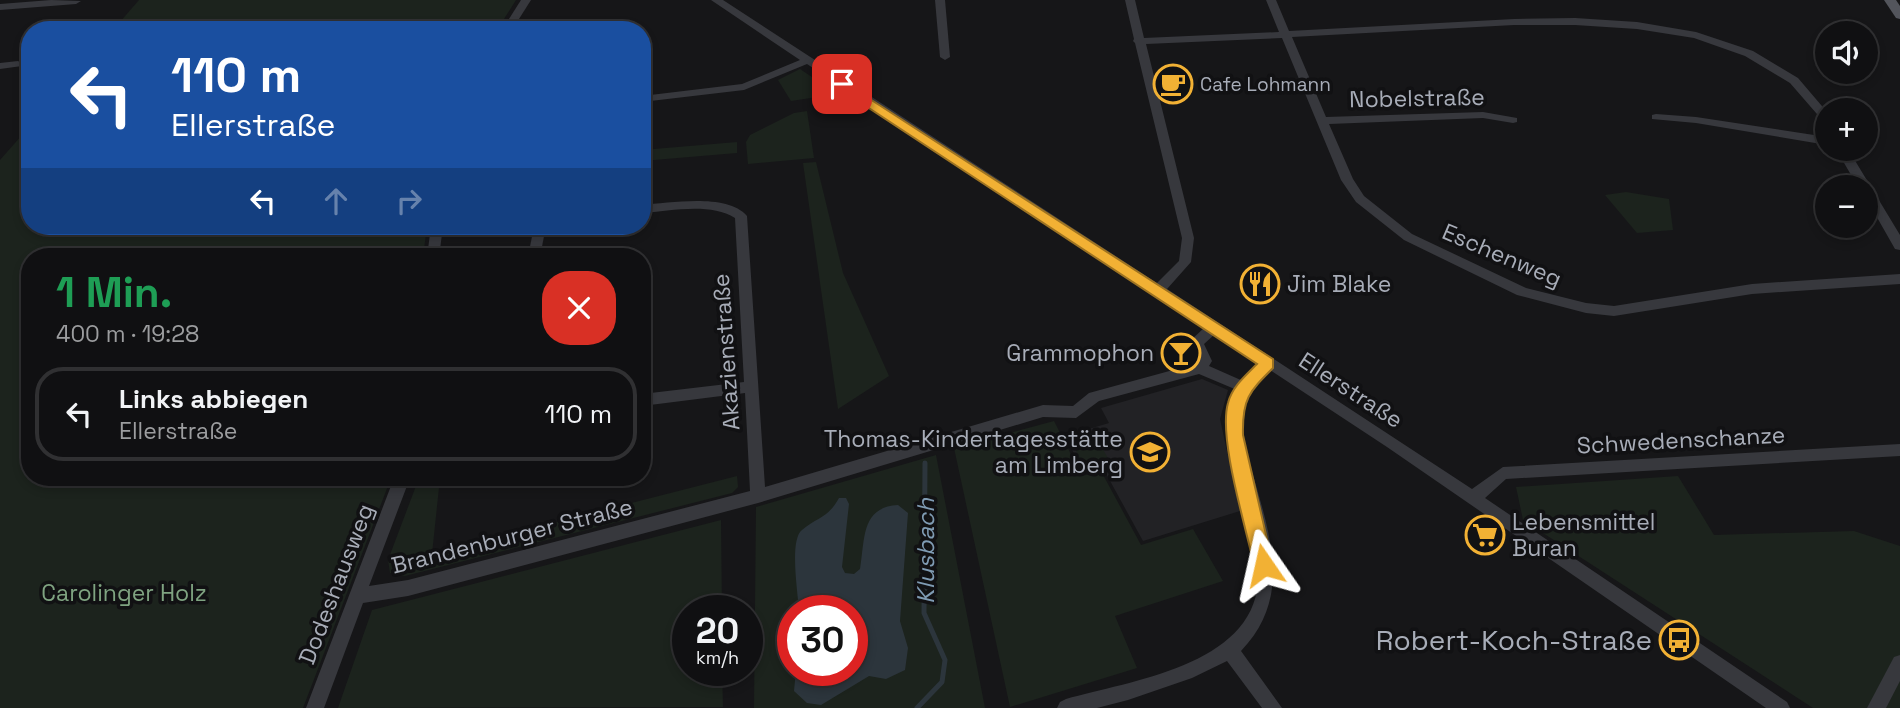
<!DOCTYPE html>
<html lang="de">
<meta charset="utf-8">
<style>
:root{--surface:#101012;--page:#1e1e20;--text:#f1f3f6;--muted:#9c9d9f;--line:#303032}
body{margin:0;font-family:"Space Grotesk",sans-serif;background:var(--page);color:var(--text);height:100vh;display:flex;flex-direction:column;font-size:26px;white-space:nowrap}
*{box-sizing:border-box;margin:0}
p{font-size:23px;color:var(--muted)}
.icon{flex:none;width:38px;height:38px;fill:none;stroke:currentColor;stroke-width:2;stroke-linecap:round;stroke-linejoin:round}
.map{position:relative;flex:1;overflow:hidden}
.side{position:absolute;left:21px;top:248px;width:630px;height:238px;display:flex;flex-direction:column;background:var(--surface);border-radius:28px;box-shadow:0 4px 10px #0003,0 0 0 2px var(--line)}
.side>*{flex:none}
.top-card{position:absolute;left:21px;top:21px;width:630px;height:214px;border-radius:28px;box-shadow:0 4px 10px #0003,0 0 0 2px var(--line);background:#1a4fa0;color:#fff;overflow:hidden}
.tools{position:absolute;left:1815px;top:21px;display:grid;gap:14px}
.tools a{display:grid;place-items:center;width:63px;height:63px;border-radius:50%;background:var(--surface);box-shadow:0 4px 10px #0003,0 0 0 2px var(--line);font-size:35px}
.speed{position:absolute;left:672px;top:595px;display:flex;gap:14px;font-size:35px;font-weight:700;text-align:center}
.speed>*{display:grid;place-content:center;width:91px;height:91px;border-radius:50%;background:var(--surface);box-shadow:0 4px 10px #0003,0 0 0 2px var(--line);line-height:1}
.speed small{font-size:18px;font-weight:400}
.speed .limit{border:10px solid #d22;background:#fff;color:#111}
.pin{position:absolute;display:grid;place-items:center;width:60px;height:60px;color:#fff;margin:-30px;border-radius:14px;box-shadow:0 4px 10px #0006}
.me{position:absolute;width:77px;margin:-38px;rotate:349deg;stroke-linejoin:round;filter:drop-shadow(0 0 5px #0008)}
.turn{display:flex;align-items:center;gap:24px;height:147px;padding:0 35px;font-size:32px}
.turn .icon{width:91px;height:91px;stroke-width:2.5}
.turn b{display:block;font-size:49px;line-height:60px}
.lanes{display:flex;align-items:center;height:66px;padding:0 35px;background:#0003;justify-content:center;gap:35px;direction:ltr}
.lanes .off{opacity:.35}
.round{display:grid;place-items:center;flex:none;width:74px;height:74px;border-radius:28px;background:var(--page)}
.overview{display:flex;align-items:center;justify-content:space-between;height:119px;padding:0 35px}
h1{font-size:42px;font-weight:800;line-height:52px;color:#1e9e55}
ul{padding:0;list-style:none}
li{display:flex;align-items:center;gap:21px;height:94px;margin:0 14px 10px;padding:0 21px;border:4px solid var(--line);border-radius:28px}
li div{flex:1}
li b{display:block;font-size:26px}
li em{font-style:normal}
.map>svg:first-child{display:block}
.built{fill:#222225}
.green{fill:#1c231d;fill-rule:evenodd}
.water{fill:#2c353c}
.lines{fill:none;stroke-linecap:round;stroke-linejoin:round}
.stream{stroke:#2c353c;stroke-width:5}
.minor{fill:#37383d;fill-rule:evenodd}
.major{fill:#53555c;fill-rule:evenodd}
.route{fill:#f2b134;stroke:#9d7322;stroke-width:2}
.labels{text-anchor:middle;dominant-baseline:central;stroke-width:7;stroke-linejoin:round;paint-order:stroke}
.far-poi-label{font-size:19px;fill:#a8adb8;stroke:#111113;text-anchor:start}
.street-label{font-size:23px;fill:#a8adb8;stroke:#111113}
.poi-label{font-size:23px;fill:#a8adb8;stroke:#111113;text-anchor:start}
.park-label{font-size:23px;fill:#7fa381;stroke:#111113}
.water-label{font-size:24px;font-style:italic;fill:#7f9bb3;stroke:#111113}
.near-poi-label{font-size:28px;fill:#a8adb8;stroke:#111113;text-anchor:end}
</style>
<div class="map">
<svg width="1900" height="708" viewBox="0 0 1900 708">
<rect width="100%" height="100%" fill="#161618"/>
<path class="built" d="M1202,379l26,11 -8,29 20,92 -97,30 -40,-73 -19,5 -19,-37 44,-13 -8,-15z"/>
<g class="green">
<path d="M139,0h377l-19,30h-384z"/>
<path d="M800,69l37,25 -46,7 -13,-21z"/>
<path d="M807,111l7,47 -66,6 -2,-22 4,-7 44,-22z"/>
<path d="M30,126v100h397l-4,31h-393v221h361l-88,230h-303v-548z"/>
<path d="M737,142v11l-95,8v-11z"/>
<path d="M816,162l27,111 46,103 -51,33 -35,-246z"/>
<path d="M1626,192l43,7 4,31 -36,3 -32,-38z"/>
<path d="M1054,421l28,55 19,-5 40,74 52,-16 30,52 -108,35 22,52 -127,39 -56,-259z"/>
<path d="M1093,431l17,31 -24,7 -17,-31z"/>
<path d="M936,455l49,253h-231l2,-201zM793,611h59v59h-59z"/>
<path d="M737,476l1,11 -6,6 -327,83 -15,-3 -2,-13 31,-82h21l-8,76z"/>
<path d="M1678,476l36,59 140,-4 46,15v162h-87l-290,-188 -7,-33z"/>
<path d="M721,520l1,91h-34v59h34l1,37 -385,1 34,-98z"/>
</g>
<path class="water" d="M839,498h7l3,6 -7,63 3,6 9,1 6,-5c5,-30 1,-62 38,-64l10,8 -8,108 8,27 -3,22 -19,9 -17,-3 -48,29 -14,-2 -13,-12 2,-21h56v-59h-53c-1,-18 -10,-71 3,-81 17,-14 25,-11 37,-32z"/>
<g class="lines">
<path class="stream" d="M917,708l25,-26 3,-22 -21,-47 1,-150"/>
<g class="minor">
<path d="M51,0l30,1 -5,3 -76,6v-6z"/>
<path d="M521,0h10l-19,30h-10z"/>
<path d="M711,0h12l434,283 22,-22 3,-23 -47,-195 -2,-2 1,-2 -9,-39h10l9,38 135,-6 -13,-32h10l13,31 225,-12 61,-1 62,4 59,10 57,19 45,27 29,34v10l-4,-1 -33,-38 -45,-27 -51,-18 -57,-9 -62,-4h-61l-222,12 34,80 157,-5 34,6v4l-4,1 -30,-5 -154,6 24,55 11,17 48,38 114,54 60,15 28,3 138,-22 148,-10v10l-148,10 -138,22 -28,-3 -69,-18 -113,-55 -48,-38 -15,-22 -59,-142 -136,6 48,194 -3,24 -24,27 305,200 31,-22 397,-23v12l-394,23 -21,19 302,204 3,6h-24l-379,-261 -117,-77c-10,10 -21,21 -25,35 -7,22 0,42 6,63 18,65 43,128 -10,183l41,57h-20l-35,-47 -35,17 -64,22 -31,8h-40l3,-6 6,-3c63,-18 186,-33 192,-117 2,-36 -12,-75 -22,-110 -8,-29 -14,-54 1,-82l-38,-16 -100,27 -23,17 -33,-1 -285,86 -350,93 -45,7 -39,105h-18l88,-230h16l-41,108 39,-6 342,-89 -5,-98 -103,13v-12l102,-12 -9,-164c-25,-16 -65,-7 -93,-5v-8c29,-2 85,-12 105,11l18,271 278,-82 30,1 16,-13 106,-29 3,-4 -9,-18 16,-15 -398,-263 -63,26 -102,12v-6l100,-12 58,-24zM1215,334l44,29 -16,18 -34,-15 3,-5 -8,-17z"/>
<path d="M935,0h10l5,57 -5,3 -5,-3z"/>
<path d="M18,61l5,3 -1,2 -22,3v-6z"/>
<path d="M1656,114l40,3 131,20v8l-131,-22 -44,-4v-4z"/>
<path d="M1836,149h12l52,86v15l-5,-1 -29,-51v-11h-8z"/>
<path d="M431,226h47l-6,4 -30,4 -3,23h-12z"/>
<path d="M534,226h12l-6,31h-12z"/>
<path d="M1900,655v26l-14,27h-19l27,-51z"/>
</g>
<path class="major" d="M1884,0h12l4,6v13l-4,-1z"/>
</g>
<path class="route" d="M842,81l431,278v9c-24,24 -31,31 -30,67l30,130 -3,5 -6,3 -7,-3 -3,-5c-8,-38 -36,-127 -26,-162 4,-16 17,-27 29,-39l-420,-277 -2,-3z"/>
<defs>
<symbol id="cafe-ring" viewBox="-11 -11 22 22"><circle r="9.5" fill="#111113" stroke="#f2b134" stroke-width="1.5"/><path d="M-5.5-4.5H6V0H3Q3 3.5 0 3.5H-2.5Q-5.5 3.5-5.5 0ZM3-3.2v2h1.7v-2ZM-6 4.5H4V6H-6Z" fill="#f2b134"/></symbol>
<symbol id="restaurant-ring" viewBox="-11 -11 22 22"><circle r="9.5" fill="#111113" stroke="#f2b134" stroke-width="1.5"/><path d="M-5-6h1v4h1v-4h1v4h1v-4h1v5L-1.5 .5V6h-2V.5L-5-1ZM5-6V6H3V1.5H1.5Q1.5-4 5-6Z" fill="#f2b134"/></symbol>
<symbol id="bar-ring" viewBox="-11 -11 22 22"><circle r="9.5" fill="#111113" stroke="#f2b134" stroke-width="1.5"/><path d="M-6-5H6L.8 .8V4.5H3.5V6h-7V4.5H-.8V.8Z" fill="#f2b134"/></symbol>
<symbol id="school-ring" viewBox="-11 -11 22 22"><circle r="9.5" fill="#111113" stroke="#f2b134" stroke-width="1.5"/><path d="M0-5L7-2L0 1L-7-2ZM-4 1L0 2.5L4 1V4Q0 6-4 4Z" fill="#f2b134"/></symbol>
<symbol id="supermarket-ring" viewBox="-11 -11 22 22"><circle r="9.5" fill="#111113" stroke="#f2b134" stroke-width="1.5"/><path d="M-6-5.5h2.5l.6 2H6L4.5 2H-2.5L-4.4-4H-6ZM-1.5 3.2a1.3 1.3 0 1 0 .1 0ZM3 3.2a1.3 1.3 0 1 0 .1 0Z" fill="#f2b134"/></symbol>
<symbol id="bus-ring" viewBox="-11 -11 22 22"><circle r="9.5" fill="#111113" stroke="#f2b134" stroke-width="1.5"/><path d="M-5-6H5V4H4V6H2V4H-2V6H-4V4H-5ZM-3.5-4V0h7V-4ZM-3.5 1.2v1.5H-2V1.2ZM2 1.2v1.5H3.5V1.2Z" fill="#f2b134"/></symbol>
</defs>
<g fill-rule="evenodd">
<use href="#cafe-ring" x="1151" y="62" width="44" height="44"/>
<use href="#restaurant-ring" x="1238" y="262" width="44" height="44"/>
<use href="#bar-ring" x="1159" y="331" width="44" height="44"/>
<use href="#school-ring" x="1128" y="430" width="44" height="44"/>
<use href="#supermarket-ring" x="1463" y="513" width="44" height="44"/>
<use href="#bus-ring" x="1657" y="618" width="44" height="44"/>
</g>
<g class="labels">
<g class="far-poi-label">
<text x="1200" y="84">Cafe Lohmann</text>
</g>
<g class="street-label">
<text transform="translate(1417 98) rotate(-1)">Nobelstraße</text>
<text transform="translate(1502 255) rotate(23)">Eschenweg</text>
<text transform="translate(726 352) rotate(-94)">Akazienstraße</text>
<text transform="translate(1351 390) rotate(33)">Ellerstraße</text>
<text transform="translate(1681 440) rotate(-3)">Schwedenschanze</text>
<text transform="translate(512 536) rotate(-14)">Brandenburger Straße</text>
<text transform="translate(336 584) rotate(-69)">Dodeshausweg</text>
</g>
<g class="poi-label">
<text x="1287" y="284">Jim Blake</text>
<text x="1154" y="353" text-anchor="end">Grammophon</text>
<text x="1123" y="439" text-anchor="end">Thomas-Kindertagesstätte<tspan x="1123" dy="26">am Limberg</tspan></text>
<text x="1512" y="522">Lebensmittel<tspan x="1512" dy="26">Buran</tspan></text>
</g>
<g class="park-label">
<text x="124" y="593">Carolinger Holz</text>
</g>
<g class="water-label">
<text transform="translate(925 551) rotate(-90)">Klusbach</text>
</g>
<g class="near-poi-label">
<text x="1652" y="640">Robert-Koch-Straße</text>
</g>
</g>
</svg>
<div class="tools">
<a><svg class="icon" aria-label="sound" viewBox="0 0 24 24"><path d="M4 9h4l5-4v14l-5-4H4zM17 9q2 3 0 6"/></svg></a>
<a>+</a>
<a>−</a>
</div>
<div class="speed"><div>20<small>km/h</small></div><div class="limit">30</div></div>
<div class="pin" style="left:842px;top:84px;background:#d93025"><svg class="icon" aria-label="arrive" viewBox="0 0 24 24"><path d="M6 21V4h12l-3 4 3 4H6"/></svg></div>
<svg class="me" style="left:1264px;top:565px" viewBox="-20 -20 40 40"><path d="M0-17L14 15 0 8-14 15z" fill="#f2b134" stroke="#fff" stroke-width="4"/></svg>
<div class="top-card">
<div class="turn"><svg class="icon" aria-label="left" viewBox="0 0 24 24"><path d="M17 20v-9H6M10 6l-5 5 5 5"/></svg><div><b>110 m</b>Ellerstraße</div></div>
<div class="lanes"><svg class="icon" aria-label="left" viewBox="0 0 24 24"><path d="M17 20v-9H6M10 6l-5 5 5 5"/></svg><svg class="icon off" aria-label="ahead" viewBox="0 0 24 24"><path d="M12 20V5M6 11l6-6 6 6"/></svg><svg class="icon off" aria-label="right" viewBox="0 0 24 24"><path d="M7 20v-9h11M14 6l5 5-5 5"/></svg></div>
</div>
<section class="side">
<div class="overview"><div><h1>1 Min.</h1><p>400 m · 19:28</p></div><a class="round" style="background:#d93025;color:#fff"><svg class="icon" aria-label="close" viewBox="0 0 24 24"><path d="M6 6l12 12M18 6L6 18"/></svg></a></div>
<ul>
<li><svg class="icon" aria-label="left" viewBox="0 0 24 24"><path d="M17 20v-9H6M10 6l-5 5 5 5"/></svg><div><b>Links abbiegen</b><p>Ellerstraße</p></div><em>110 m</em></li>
</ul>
</section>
</div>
